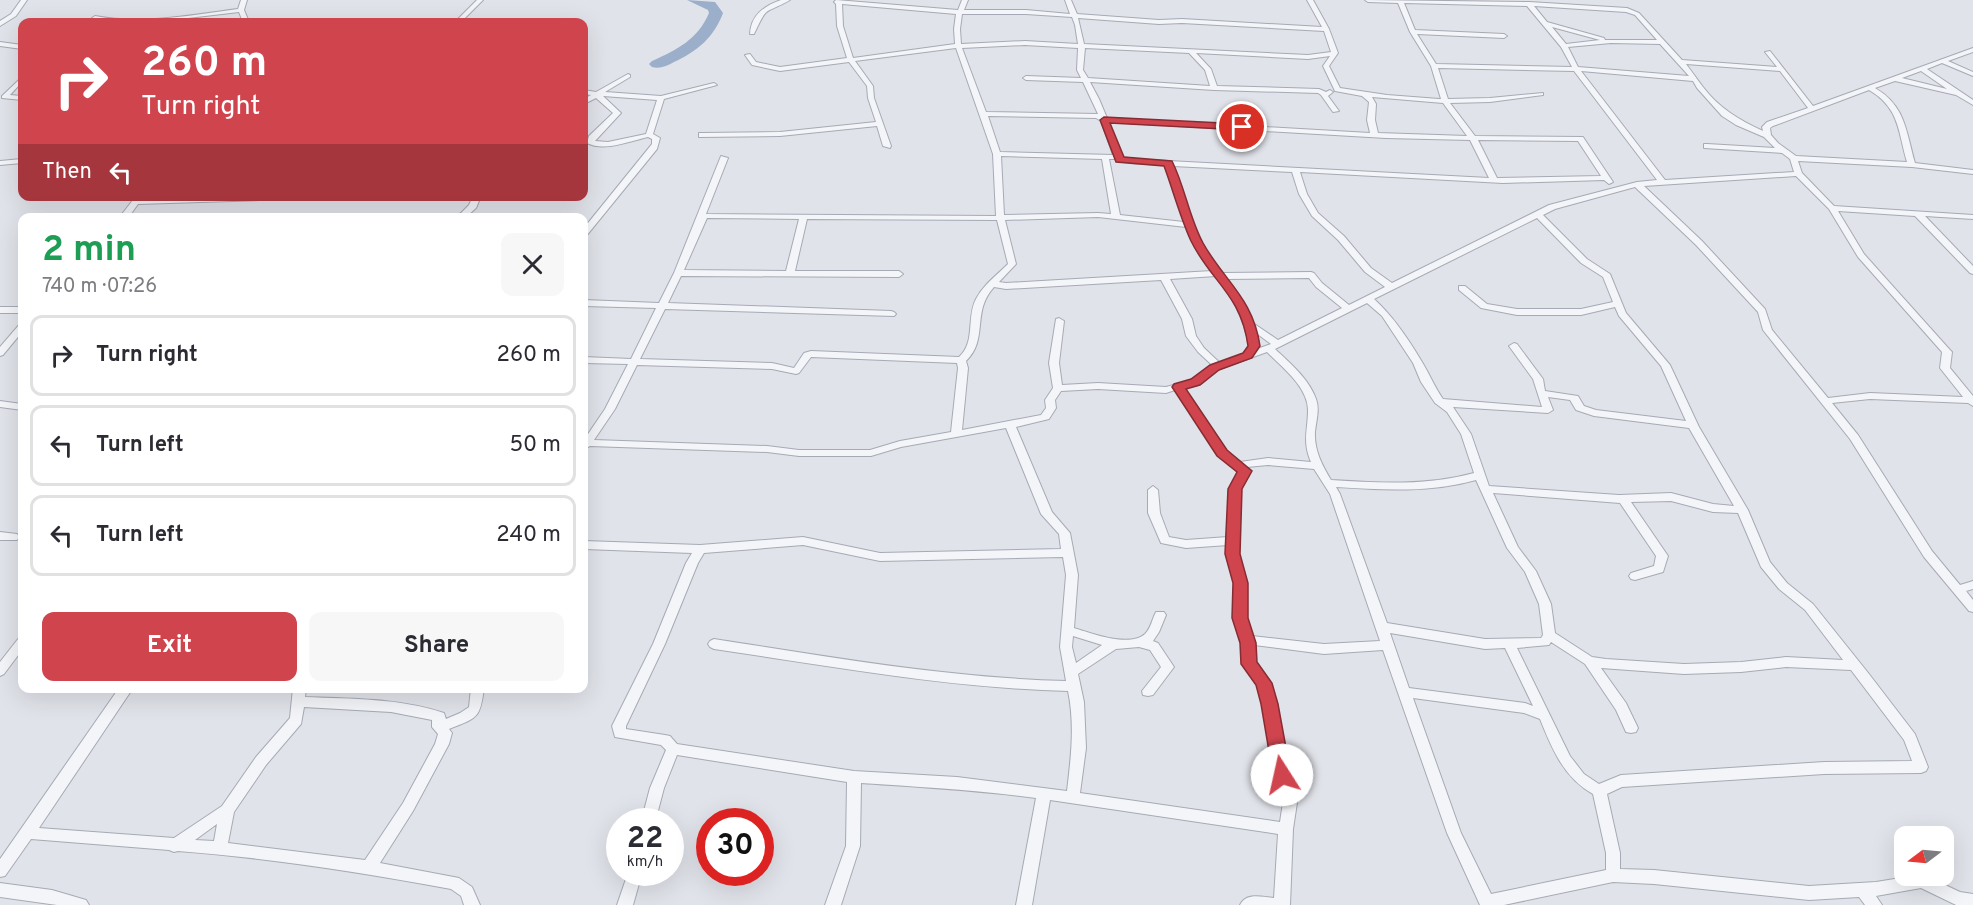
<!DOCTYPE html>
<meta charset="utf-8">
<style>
:root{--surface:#fff;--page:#f7f7f7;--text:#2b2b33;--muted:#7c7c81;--line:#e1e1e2;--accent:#d0444e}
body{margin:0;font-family:Overpass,sans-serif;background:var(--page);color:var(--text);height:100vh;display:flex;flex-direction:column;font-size:22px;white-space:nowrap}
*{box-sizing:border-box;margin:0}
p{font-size:20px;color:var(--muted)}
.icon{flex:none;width:33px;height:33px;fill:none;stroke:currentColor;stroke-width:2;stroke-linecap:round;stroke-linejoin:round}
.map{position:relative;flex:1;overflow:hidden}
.drawer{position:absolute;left:18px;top:213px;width:570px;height:480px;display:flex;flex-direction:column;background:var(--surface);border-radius:12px;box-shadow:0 6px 24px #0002}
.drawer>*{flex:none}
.top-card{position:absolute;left:18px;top:18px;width:570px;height:183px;border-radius:12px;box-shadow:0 6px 24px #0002;background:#d0444e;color:#fff;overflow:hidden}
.needle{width:39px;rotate:254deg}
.controls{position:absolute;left:1894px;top:826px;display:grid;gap:12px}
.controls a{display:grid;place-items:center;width:60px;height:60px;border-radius:12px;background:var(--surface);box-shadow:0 6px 24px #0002;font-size:30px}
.speed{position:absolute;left:606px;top:808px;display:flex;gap:12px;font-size:30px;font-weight:700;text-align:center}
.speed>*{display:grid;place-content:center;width:78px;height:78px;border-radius:50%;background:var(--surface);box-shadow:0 6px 24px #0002;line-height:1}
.speed small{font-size:15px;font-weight:400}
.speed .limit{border:9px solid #d22;background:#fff;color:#111}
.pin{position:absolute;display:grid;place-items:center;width:51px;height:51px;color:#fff;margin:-26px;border:3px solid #fff;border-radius:50%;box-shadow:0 2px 6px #0007}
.me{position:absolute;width:66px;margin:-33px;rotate:350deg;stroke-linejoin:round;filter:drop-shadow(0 0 4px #0008)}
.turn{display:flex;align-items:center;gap:21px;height:126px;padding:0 24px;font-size:27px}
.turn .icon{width:78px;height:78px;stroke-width:2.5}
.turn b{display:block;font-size:42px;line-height:51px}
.then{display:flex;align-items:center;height:57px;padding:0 24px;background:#0003;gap:12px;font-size:22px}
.round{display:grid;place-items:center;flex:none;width:63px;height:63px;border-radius:12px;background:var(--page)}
.headline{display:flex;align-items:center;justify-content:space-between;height:102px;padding:0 24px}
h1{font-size:36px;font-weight:700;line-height:45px;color:#1e9e55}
.action{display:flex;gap:12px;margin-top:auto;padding:12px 24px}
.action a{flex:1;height:69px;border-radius:12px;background:var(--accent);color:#fff;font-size:24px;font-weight:700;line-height:69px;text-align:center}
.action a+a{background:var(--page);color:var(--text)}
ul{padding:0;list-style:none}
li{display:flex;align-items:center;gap:18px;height:81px;margin:0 12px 9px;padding:0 12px;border:3px solid var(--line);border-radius:12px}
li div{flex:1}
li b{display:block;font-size:22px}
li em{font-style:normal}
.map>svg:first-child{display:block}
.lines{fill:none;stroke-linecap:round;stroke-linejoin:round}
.river{fill:#9baeca;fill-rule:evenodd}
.street-casing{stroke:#a6aab4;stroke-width:2}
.street{fill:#f3f5f8;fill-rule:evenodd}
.route{fill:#d0444e;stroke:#872c33;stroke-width:1.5}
</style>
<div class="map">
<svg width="1973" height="905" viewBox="0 0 1973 905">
<rect width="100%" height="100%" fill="#e1e3ea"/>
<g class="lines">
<path class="river" d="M687,0l28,2 8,11c-9,24 -25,38 -49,49 -7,4 -14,7 -22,5l-3,-3 3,-3c25,-11 46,-22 57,-48l-1,-3z"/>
<defs>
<g id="street">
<path d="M21,0h6l-11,16 -16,10v-5l11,-7z"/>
<path d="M241,0h6l-3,10 5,12h-6l-4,-10 -85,10h-44l-18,-4 3,-2c48,9 96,-1 143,-7z"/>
<path d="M477,0h6l-22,22h-6z"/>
<path d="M781,0h9c-26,15 -22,4 -36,34h-4c1,-19 14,-28 31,-34z"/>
<path d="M836,0l122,10 4,-10h6l-4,10h62l44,4 -5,-14h6l6,14 82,6 23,-1 140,8 -15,-27h6l16,29 9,24 -9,13 11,22 47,7 52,4h2l-10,-33 -21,-34 -12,-29 -30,-1 -3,-2 164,2 98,6 12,5 43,47 95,7 -12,-15 5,-1 43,55 160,-58v4l-25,9 25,11v4l-31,-13 -15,6 46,31v5l-17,-10 -61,-14 -20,7c31,18 31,44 40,75l58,7v4l-61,-7 -114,-6 4,12 32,33 139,9v4l-48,-3 48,50v8l-3,-1 -55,-57 -77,-5 26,43 86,96 2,2 -2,16 23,28v10l-5,-3 -98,-4 -38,4 26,32 74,116 28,34 13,-4v8l-7,2 7,9v12l-4,-1 -45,-54 -74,-118 -87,-109 -5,-18 -62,-67 -61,-58 -80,22 -12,6 44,44 23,15 16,39 44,52 29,62 49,83 22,52 17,21 26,21 56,70 46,60 13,33 -2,4 -5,2 -97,1 -202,13 -15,7 13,59v16l34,1 155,16 67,-4 37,-6h13l34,16 13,2v11h-17l-35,-17 -45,8 6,9h-17l-6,-8 -50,3 -155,-16 -41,-2 -109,23h-24l-33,-72 -64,-183 -59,4 -70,-9 1,18 14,20 8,21 12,71 9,21 -5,33 -3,76h-50c6,-13 22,-8 34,-7l4,-64 -228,-34 -18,105h-16l20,-107c-58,-8 -117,-11 -175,-15l-1,63 -19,59h-16l21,-59 1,-64 -170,-27 -13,33 -9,34h-14l9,-34 16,-38 -5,-5 -46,-8 -3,-11 41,-82 33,-81 6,-10 -108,-4v-8l116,4 103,-8 77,16 181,-4 -2,-15 -18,-20 -35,-86 -105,19 -30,9h-72l-32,-4 -177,-6 -6,3v-9l21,-31 23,-45 -44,-1v-6l47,2 25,-51 -72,-2v-6l75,3 15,-30 47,-117 7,2 -22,56 290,2 -3,-62 -37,-106 -101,13 18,25 1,12 17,48 -1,2 -7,-2 -6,-20 -97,10 -81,1v-4h3l78,-1 96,-10 -8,-24 -1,-12 -18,-24 -69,9 -28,-6 -7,-10 5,-1 6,8 24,5 67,-9 -10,-32 -1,-22 -2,-2zM1404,3l123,3 34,41 11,20 -136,-3 -19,-30 87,4 3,-2 -3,-2 -89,-4zM842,4l114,10 -2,15 1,15 -102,14 -10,-32zM1534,6l92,6 9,3 22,25h-52l-1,-2 -57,-16zM962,14h64l46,3 3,8 3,19 -53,-3 -64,3 -1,-15zM1078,18l81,6 23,-1 142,8 7,21 -23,3 -224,-11zM1552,27l48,13 -34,4zM1611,43l49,1 29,32 -111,-9 -10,-20zM1025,45l53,3 -1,22 4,8 -55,-2 -3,2 3,2 57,2 15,32 -112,-2 -24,-64zM1085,48l104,5 16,17 5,16 -122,-8 -5,-8zM1196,53l112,6 22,-3 -7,10 12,25 27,5 7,6 -2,18 3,13 -263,-15 -8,-19 -9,-17 124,8 104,3 3,2 12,17 6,-1 -11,-15 5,-4 -3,-2 -4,2 -7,-3 -102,-3 -6,-17zM1686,64l94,7 28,37 -41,14 -5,5 1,4c-24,-11 -44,-23 -60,-44 -6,-8 -11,-15 -17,-23zM1438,68l136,3 83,109 -20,2 -88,23 -157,78 -21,-15 -27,-32 -26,-23 -11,-19 -7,-22 203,11 101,-3 5,4 4,-2 -30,-45 -108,-1 -25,-33 40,-1 53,-7v-2l-53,5 -42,1zM1581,71l112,10 4,7 25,28 14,9 28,12 11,11 -68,-4h-3v4l78,5 8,6 4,13 -129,8zM1921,71l26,18 -45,-11zM1869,90c31,18 29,42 38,72l-111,-6 -18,-13 -7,-8 -1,-7 3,-2zM1372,97l71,6 24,33 -89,-3 -3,-13 1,-16zM988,116l108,2 5,3 12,34 -113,-3zM1108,122l278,16 84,2 19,38 -358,-19 -10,-3zM1478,140l100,1 23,35 -104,2zM1001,156l101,3 9,55 -13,-1 -94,2zM1109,159h8l13,4 35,2 19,57 -64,-7zM1173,166l119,6 7,22 13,22 26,24 27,32 20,15 -36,18 -27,-22 -8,-10 -3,-1 -88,1c-27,-29 -38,-70 -50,-107zM1796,176l33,33 29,48 84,95 -2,16 23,29 -93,-4 -42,5 -56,-68 -7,-21 -63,-68 -58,-55zM1098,217l88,10 12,23 14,21 -206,12 -7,-1 17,-18 -11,-44zM707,218l92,1 -13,52 -102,-1zM1537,218l44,45 22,14 10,25 -32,7h-64l-30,-5 -22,-18h-6v4l22,18 36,7h64l34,-8 4,9 42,50 25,55 -90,-11 -12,-4 -6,-10 -33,-5 -2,-12 -26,-35 -3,-1 -5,3 24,33 9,28 -99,-8c-9,-13 -13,-24 -21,-37 -13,-22 -29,-46 -48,-63zM807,219l190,1 11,44c-11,11 -25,21 -32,35 -10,19 0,43 -17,58l-148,-6 -7,2 -10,15 -22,-5 -132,-4 25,-50 229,7 2,-2 -2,-2 -3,-1 -223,-8 13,-27 218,1 4,-3 -4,-3h-104zM1216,276c17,22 28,42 33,70l-5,8 -24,9 -16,-15 -8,-12 -4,-17 -22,-40zM1309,278l7,9 26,21 -64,32 -25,-17 -8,-18 -18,-26zM1161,280l21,39 4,17 12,16 14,13 -20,15 -26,7 -68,-4 -36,2 -3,-22 5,-42 -5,-3 -3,1 -7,44 4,25 -8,12 1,8 -5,7 -79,15 6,-62 -2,-7c23,-22 5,-49 28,-74l12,2zM1367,303l15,13 31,47 8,19 14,21 12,9 14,22 13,39c-47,13 -95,10 -143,7 -9,-15 -17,-30 -16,-48 1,-11 5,-22 1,-33 -7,-20 -26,-36 -41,-50zM1256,333l15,11 -14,5 2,-3zM1267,352c15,15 41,35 41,58 0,20 -6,31 3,52l-43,-4 -28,4 -14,-11 -42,-63 14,-4 19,-14zM811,357l146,6 1,5 -7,64 -51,9 -30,9h-71l-32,-4 -173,-6 21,-31 22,-44 135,4 24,5 3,-1zM1098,389l68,4 9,-3 43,65 21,17 -9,17 -2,48 -42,3 -17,-3 -9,-24 -2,-23 -5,-4 -5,4v23l13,30 25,5 42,-3 -1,9 8,29 -1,35 8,25 1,21 14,21 6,19 12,71 9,21 -4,26 -200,-29 6,-45 -2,-46 -6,-28 38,-25 23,-2 11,3 11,17 -19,24 1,4 5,1 5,-1 21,-28 -16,-24 -5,-2 6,-9 7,-17 -2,-3h-8c-4,7 -5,16 -11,22 -16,14 -54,-1 -71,-6l4,-53 -8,-42 -18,-21 -36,-85 33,-8 7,-11 -1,-8 6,-9zM1548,397l22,3 6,10 18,6 95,12 45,78 -21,-2 -42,-11 -52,2 -130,-9 -18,-52 -18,-27 95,6 5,-3zM1268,465l46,4 16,25 50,147 -56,3 -72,-8 -6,-18 1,-35 -8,-29 1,-65 10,-18 -3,-4zM1476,480l31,68 18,24 14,32 4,31 -2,3 -56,1 -98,-16 -47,-129 -4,-7c48,3 94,6 140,-7zM1493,493l127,10 36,53 -2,10 -23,7 -2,3 2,3 4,1 28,-8 5,-16 -37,-54 40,-1 42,11 25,1 23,54 18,22 26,21 38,50 -57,-3 -45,5 -57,2 -78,-5 -14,-2 -37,-24 -4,-29 -15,-33 -18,-24zM803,545l77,16 183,-4 3,18 -6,72 6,34c-118,-3 -235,-24 -352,-42l-4,2 -2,3 2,3 4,2c118,17 235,39 354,42 7,33 3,67 -1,100l-110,-14 -103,-6 -177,-27 -7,-8 -5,-1 -39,-6v-3l39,-82 33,-81 6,-10zM1390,633l95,16 20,-1 28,58 -8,-3 -116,-15zM1073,636l29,9 -26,18 -4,-16zM1551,642l34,22 31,46 10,22 5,1 5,-1 2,-4 -12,-25 -25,-35 83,6 57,-2 45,-5 65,3 53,70 8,21 -88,1 -203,13 -22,9 -15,-10 -14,-18 -53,-108 32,-3zM1413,698l111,15 16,6c12,30 24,59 53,75l13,59v17l-115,24 -30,-61z"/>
<path d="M0,42l22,3v4l-22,-3z"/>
<path d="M628,74l2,1v2l-25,15 56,4 53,-13 3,2 -53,14 -11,35 7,4 -3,11 -70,86h-3v-7l68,-84v-5l-4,-2c-18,4 -44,15 -61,6l2,-7 24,-23 -17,-15 -12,6v-5l7,-4 -7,-1v-4l12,2zM603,96l54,4 -11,34 -38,8 -13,-1 26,-28z"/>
<path d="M22,77v5l-12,13 12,1v4l-20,-2v-2z"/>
<path d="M22,159v4l-22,2v-4z"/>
<path d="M136,196h8l-2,3 121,-3 1,2 -4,2 -122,4 -10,14h-9z"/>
<path d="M473,196h8l-5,12 -11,10h-9l13,-13z"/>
<rect x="0" y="307" width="22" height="6"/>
<path d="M22,324v8l-19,23 -3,1v-9l19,-22z"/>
<path d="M0,401l22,3v6l-22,-3z"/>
<path d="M0,532l17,2 2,3 -2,3h-17z"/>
<path d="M22,637v13l-18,24 -4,2v-14l18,-23z"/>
<path d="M119,688h14l-94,140 135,10 48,-32 34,-49 34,-39 3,-30h13l-1,9c47,2 94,1 139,16l2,6 14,-6 9,-6 2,-19h13c-4,31 -7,30 -35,41l3,4 -3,11 -36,67 -33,52 79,15 13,9 8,18h-16l-3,-9 -10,-7c-91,-17 -182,-31 -273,-38l-4,1 -5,-2 -138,-11 -26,37 -5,1v-18zM304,707l87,5 41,8v7l6,7 -3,10 -32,59 -38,57 -137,-17 6,-31 32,-47 35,-41zM217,824l-3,17 -19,-1z"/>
<path d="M628,873h14l-9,32h-16z"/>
<path d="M0,883l52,7 34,10 3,5h-32l-57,-8z"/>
</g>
</defs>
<use href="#street" class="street-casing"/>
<use href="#street" class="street"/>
</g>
<path class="route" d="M1104,117l138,7 4,3 -4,3 -132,-7 14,34 48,4c13,26 17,56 31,82 22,39 50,55 57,103l-8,12 -33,12 -19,15 -14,4 41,61 25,21 -10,18 -2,65 8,29v35l8,25 1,19 15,21 6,21 13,71 -3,5 -6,3 -7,-3 -2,-5 -12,-71 -5,-19 -15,-21 -1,-21 -8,-25 1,-35 -8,-29 3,-65 9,-17 -20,-16 -45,-69 2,-3 17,-5 19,-14 33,-12 5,-7c-7,-52 -37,-64 -57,-105 -11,-24 -18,-51 -27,-75l-48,-4 -16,-42z"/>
</svg>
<div class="controls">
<a><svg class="needle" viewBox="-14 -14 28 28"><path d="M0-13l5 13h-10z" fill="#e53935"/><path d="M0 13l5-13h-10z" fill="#7c7c81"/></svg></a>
</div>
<div class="speed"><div>22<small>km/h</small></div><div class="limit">30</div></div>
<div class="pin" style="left:1242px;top:127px;background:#d93025"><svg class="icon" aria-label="arrive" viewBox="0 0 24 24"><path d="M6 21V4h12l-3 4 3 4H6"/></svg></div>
<svg class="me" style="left:1282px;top:775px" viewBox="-20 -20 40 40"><circle r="19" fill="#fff"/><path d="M0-13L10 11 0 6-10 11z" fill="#d0444e"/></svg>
<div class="top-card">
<div class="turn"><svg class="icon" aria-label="right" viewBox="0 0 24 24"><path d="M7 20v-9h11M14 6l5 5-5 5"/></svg><div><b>260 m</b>Turn right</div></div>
<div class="then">Then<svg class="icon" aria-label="left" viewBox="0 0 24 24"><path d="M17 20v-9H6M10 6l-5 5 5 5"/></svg></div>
</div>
<section class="drawer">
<div class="headline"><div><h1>2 min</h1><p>740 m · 07:26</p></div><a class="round"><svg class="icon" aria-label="close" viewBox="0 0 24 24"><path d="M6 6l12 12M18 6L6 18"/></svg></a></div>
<ul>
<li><svg class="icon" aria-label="right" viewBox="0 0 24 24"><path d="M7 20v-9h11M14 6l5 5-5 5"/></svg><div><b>Turn right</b></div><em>260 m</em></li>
<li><svg class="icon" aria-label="left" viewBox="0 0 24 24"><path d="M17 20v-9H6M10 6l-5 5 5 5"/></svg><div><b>Turn left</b></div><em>50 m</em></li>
<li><svg class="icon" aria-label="left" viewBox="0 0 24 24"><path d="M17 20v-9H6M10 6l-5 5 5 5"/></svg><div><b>Turn left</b></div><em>240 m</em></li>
</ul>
<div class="action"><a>Exit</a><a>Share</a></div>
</section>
</div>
